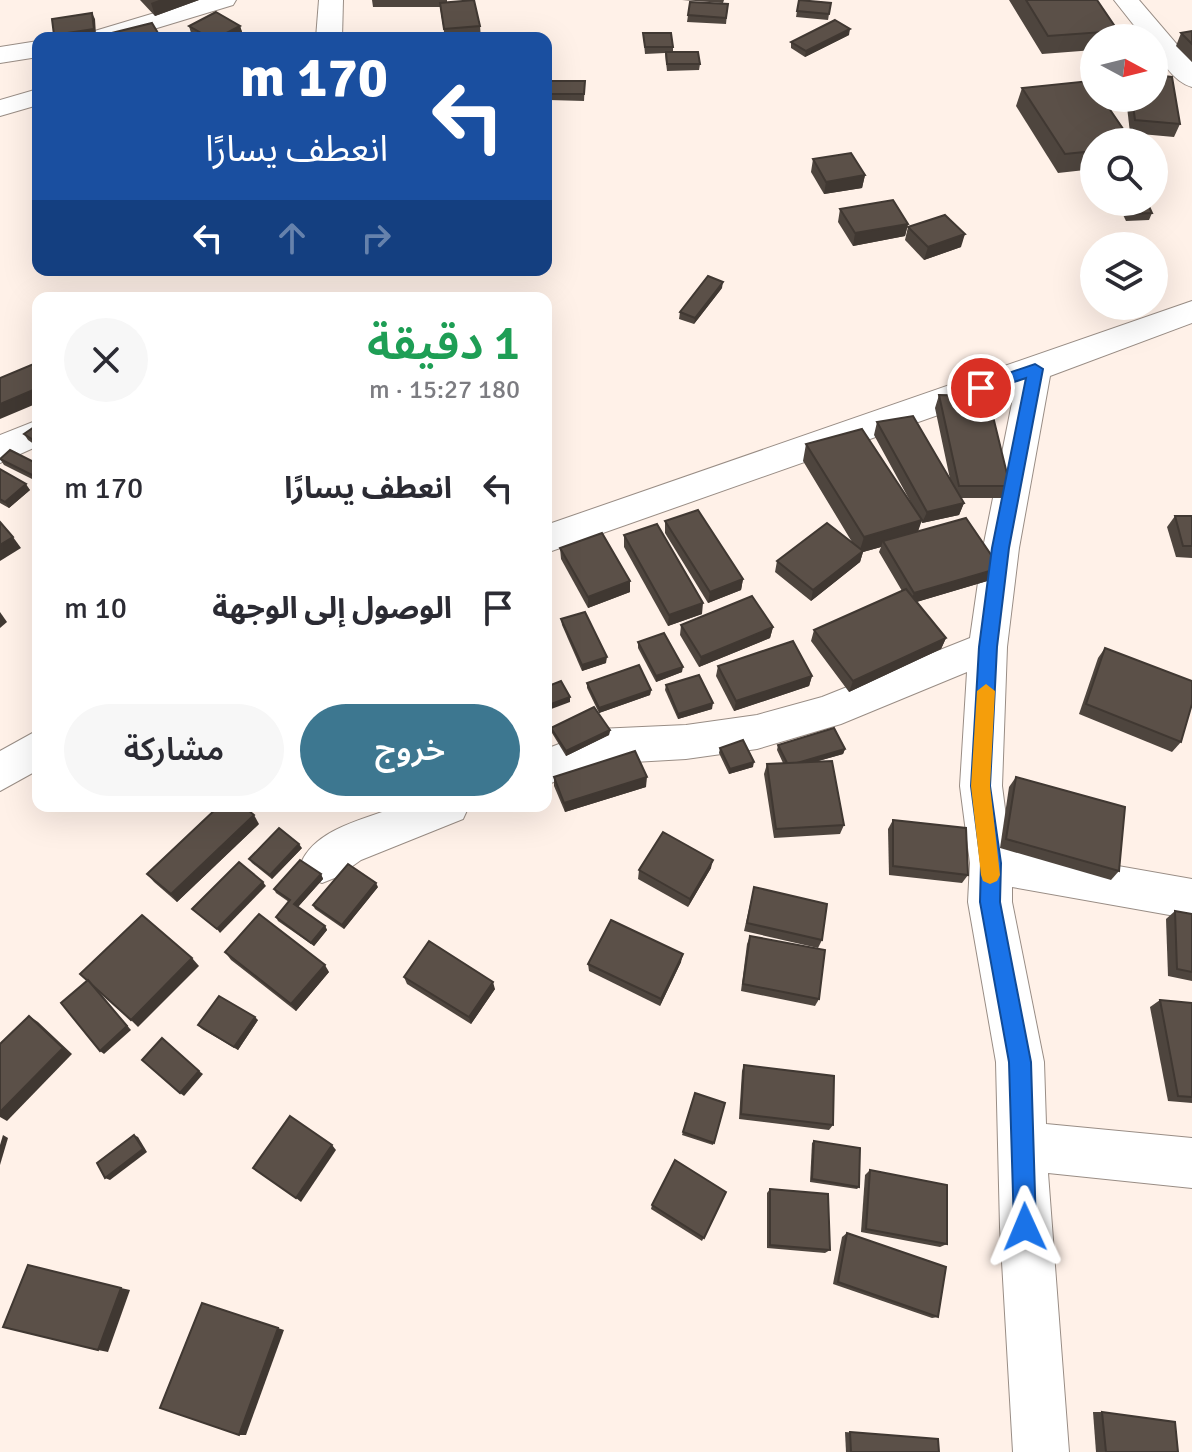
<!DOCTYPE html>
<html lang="ar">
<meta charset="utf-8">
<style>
:root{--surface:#fff;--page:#f7f7f7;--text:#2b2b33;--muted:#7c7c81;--accent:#3d7790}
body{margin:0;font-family:Signika,"Noto Sans Arabic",sans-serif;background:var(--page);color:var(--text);direction:rtl;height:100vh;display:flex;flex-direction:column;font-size:30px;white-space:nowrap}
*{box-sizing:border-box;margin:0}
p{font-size:26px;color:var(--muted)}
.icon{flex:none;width:44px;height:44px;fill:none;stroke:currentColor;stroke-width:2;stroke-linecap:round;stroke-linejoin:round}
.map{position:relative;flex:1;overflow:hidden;direction:ltr}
.drawer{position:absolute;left:32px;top:292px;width:520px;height:520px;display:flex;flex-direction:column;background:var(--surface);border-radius:16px;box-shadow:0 8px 32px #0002;direction:rtl}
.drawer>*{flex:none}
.banner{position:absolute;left:32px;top:32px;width:520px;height:244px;border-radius:16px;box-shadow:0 8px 32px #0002;direction:rtl;background:#1a4fa0;color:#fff;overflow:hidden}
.needle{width:52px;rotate:97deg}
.controls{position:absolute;left:1080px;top:24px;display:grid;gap:16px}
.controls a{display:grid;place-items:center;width:88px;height:88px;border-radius:50%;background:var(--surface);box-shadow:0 8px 32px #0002;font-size:40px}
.pin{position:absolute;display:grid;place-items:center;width:68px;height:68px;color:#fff;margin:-34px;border:4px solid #fff;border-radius:50%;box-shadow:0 2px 8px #0007}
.me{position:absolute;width:88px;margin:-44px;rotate:359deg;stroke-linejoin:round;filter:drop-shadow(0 0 6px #0008)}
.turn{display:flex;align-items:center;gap:28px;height:168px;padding:0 32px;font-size:36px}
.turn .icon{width:104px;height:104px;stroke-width:2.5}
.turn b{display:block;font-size:56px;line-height:68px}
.lanes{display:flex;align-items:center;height:76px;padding:0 32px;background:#0003;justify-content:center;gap:40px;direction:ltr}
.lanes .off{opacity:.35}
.round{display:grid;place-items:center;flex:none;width:84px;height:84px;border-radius:42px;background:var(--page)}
.summary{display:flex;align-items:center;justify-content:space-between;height:136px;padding:0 32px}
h1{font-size:48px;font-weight:600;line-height:60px;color:#1e9e55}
.button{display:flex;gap:16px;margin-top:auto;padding:16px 32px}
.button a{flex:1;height:92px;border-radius:48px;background:var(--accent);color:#fff;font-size:32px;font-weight:600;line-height:92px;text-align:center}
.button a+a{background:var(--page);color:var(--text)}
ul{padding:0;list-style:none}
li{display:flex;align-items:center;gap:24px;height:120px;padding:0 32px}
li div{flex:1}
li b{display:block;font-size:30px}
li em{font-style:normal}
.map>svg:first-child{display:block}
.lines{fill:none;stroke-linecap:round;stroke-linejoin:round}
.street-casing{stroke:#998d85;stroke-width:2}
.street{fill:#fff;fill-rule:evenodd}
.wall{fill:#4e453e}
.shaded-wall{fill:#403832}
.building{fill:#5b5048;stroke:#403832;stroke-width:2}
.route{fill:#1a73e8;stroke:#114b97;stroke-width:2}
.slow{fill:#f59e0b}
</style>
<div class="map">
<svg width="1192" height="1452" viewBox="0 0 1192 1452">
<rect width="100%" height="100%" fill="#fff1e8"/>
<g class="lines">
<defs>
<g id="street">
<path d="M198,0h38l-3,5 -109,33h-40l4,-5z"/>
<path d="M319,0h24l-1,38h-26z"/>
<path d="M1114,0h25l53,62v25c-17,-4 -38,-31 -38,-49h-10z"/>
<path d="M38,41v16l-38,6v-16z"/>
<path d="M38,89v16l-38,11v-16z"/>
<path d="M1192,301v22l-142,53 -31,172 -12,99 -5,139 8,61 182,32v40l-180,-32v15l32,160 2,62 146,14v50l-144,-15 21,279h-56l-13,-225 -4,-165 -28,-160 2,-39 -10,-77 7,-114 -126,52 -84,25 -71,10 -87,5 -53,21v-36l52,-20 88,-4 71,-10 65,-18 148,-59 13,-90 32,-160 -469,165v-28z"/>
<path d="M38,420v26l-38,17v-28z"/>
<path d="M38,730v40l-38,21v-40z"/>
<path d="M399,806h70l-6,13 -102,41 -24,17 -15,6 -15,-6 -6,-14c15,-35 65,-44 98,-57z"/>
</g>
</defs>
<use href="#street" class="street-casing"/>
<use href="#street" class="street"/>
</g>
<g class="wall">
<path d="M140,0h59l-44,16z"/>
<path d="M372,0h75v2l33,24 1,12h-36l-5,-31h-67z"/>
<path d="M682,0h42l-1,3z"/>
<path d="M799,0l32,3 -3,17 -32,-3z"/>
<path d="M1009,0h88l21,31 -3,7h-21v12l-52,4z"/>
<path d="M690,2l38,2 -2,20 -39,-2z"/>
<path d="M189,26h51l2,6 -11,6h-30l-10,-5z"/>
<path d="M1192,31v31l-16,-16 5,-13z"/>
<path d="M643,33l30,14v5l27,12 -1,6 -32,1 -2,-18 -20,1z"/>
<path d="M849,35l-44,22 -14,-9v-6z"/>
<path d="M585,81l-1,20 -35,-1v-6z"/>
<path d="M1022,88l72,54v27l-36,4 -42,-67z"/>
<path d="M1126,98h28l26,26 -6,13 -44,-4z"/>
<path d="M813,159l52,16 -3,13 -38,6 -13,-22z"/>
<path d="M1117,202h30l5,11 -3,7 -23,1z"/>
<path d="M840,209l68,15 -3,12 -52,10 -15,-24z"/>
<path d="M908,227l53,20 -37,13 -19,-20z"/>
<path d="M722,288l-28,36 -15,-5 1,-7z"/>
<path d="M939,395l71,91 -5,12h-44l3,5 -5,12 -37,8 -1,-2 -3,10 76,48 -78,23 30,36 -5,11 -92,43 -38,-51 3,-11 88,-39 -23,-39 2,-5 -18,5 -3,10 -49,39 -36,-29 2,-11 75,-19 -49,-81 3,-17 109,66 -41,-75 3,-13 73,57 -15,-71z"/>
<path d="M38,426v21l-10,-7 -4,-6z"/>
<path d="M0,459l38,5v18l-34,-17z"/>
<path d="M0,469l30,21 -21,18 -9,-5z"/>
<path d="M1175,516h17v42l-16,-1 -9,-30z"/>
<path d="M665,521l78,58 -2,11 -33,13 -43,-70z"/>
<path d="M624,535l78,79 -34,12 -44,-79z"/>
<path d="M560,548l70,44 -42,16 -27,-49z"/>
<path d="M561,619l45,44 -24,8 -20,-46z"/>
<path d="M681,625l92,2 -3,11 -71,29 -19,-32z"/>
<path d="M638,642l44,30 -26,10 -18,-34z"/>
<path d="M1105,648l76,94 -9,10 -93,-38 19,-56z"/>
<path d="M718,666l94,10 -3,10 -75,25 -18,-35z"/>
<path d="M587,683l64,7 -1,5 -51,18 -12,-25z"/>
<path d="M666,685l46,24 -34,10 -13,-29z"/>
<path d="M551,728l59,2 -1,5 -43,21 -14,-23z"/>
<path d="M778,745l67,4 -2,5 -28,8 29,63 -4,9 -66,4 -10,-64 3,-10 16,-1 -6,-13z"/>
<path d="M720,748l33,19 -24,7 -10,-21z"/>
<path d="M554,777l92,10 -81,25 -11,-26z"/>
<path d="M1016,777l103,94 -8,9 -111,-32 9,-61z"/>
<path d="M893,820l75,55 -6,8 -73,-8 -1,-46z"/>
<path d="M259,824l-82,78 -23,-20 -7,-8z"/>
<path d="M302,848l-30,31 -20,-16 -3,-4z"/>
<path d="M711,868l-23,39 -50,-28 1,-9z"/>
<path d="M321,874l2,5 -25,28 27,19 2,4 -13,16 -36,-25 -2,-4 13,-15 -13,-9 -2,-4z"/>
<path d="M378,887l-34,42 -29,-20 -2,-4z"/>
<path d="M754,887l68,53 -4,8 -74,-17z"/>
<path d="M1175,911l17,3v67l-24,-5 -2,-57z"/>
<path d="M750,936l69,63 -4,7 -74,-15 6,-47z"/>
<path d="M225,952l104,20 -33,39 -65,-51z"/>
<path d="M681,962l-21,44 -71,-35 -1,-7z"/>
<path d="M404,977l91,12 -24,35 -64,-40z"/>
<path d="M1160,1000l32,3v100l-24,-2 -18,-94z"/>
<path d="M258,1020l-20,30 -36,-21 -4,-4z"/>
<path d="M744,1065l89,60 -4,5 -90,-11 3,-48z"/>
<path d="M695,1093l30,10 -12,42 -31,-10z"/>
<path d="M814,1141l45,46 -2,2 -47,-7 2,-39z"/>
<path d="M870,1170l77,74 -7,3 -79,-15 4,-57z"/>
<path d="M770,1189l60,61 -5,3 -58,-5v-55z"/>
<path d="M726,1192l-24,49 -51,-32 1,-4z"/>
<path d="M847,1233l91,84 -6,1 -99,-34 9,-47z"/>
<path d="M1093,1412h9l76,40h-82z"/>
<path d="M845,1432l93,7 1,13h-93z"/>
</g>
<g class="shaded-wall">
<path d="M159,0h40l-44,16 -4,-13z"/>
<path d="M92,13l3,6 1,16 -19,3h-22l-1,-3z"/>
<path d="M240,26l2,6 -11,6h-14z"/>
<path d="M850,29l-1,6 -44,22 1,-6z"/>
<path d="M865,175l-3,13 -38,6 2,-12z"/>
<path d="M908,224l-3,12 -52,10 2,-13z"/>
<path d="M965,234l-4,13 -37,13 4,-13z"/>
<path d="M723,282l-1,6 -28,36 1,-6z"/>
<path d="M38,388v15l-38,16v-15z"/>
<path d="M26,484l4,6 -21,18 -4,-6z"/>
<path d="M964,503l-5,12 -37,8 5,-11z"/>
<path d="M922,520l-6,17 -33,4 -2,6 -18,5 -3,10 -49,39 2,-11 46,-37 5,-16z"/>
<path d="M13,537l8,11 -21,13v-16z"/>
<path d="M1000,568l-6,11 -84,25 4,-11z"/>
<path d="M743,579l-2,11 -33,13 2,-11z"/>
<path d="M630,581v11l-42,16v-11z"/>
<path d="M703,603l-1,11 -34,12 1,-11z"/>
<path d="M0,612l7,10 -7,6z"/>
<path d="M550,625l1,11 -5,2v-11z"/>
<path d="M773,627l-3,11 -71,29 2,-10z"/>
<path d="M946,638l-5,11 -92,43 4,-11z"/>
<path d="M607,657l-1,6 -24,8v-6z"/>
<path d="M683,667l-1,5 -26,10v-6z"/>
<path d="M812,676l-3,10 -75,25 2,-10z"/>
<path d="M651,690l-1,5 -51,18v-5z"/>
<path d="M570,697v5l-24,9v-5z"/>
<path d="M713,703l-1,6 -34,10v-5z"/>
<path d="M610,730l-1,5 -43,21v-5z"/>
<path d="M845,749l-2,5 -57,16 2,-5z"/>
<path d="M754,762l-1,5 -24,7 1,-5z"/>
<path d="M647,777l-1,10 -81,25 -1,-9z"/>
<path d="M254,815l5,9 -82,78 -6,-8z"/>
<path d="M299,844l3,4 -30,31 -2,-4z"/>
<path d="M713,860l-2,8 -23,39 2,-8z"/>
<path d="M321,874l2,5 -26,29 -3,-4z"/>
<path d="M263,882l3,4 -46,47 -3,-4z"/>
<path d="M376,883l2,4 -34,42 -2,-4z"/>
<path d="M325,926l2,4 -13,16 -3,-3z"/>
<path d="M683,954l-2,8 -21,44 1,-7z"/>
<path d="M192,958l7,8 -61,61 -7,-7z"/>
<path d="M325,965l4,7 -33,39 -5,-7z"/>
<path d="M88,980l43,50 -27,24 -4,-3z"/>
<path d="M493,982l2,7 -24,35 -2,-7z"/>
<path d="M29,1016l9,6 34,32 -65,67 -7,-4v-5z"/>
<path d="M255,1017l3,3 -20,30 -4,-3z"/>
<path d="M199,1071l4,3 -19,22 -4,-3z"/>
<path d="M3,1135l5,3 -8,27v-20z"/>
<path d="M134,1135l4,2 9,15 -37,28 -5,-2z"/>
<path d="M332,1145l4,5 -35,52 -5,-4z"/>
<path d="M121,1288l9,2 -22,62 -10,-2z"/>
<path d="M202,1303l82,27 -38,105h-7z"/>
</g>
<g class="building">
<path d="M474,0l6,26 -36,3 -4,-26z"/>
<path d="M799,0l32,3 -2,11 -32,-3z"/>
<path d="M1026,0h71l21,31 -70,5z"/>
<path d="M690,2l38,2 -2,14 -38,-3z"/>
<path d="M216,12l24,14 -23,12h-7l-21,-12z"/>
<path d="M92,13l2,16 -40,6 -2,-16z"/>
<path d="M835,20l15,9 -44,22 -15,-9z"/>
<path d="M152,23l9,15h-46l-3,-5z"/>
<path d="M1192,31v13l-11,-11z"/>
<path d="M643,33h28l2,14h-28z"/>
<path d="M666,52h32l2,12h-33z"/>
<path d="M1154,75l18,2 8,47 -45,-4 -3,-22h22z"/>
<path d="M550,81h35l-1,13h-35z"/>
<path d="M1090,81l4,6v11h8l30,44h-38v9l-29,3 -43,-66z"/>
<path d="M851,153l14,22 -39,7 -13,-23z"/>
<path d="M893,200l15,24 -53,9 -15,-24z"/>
<path d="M1123,202h24l5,11 -23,1z"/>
<path d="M945,215l20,19 -37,13 -20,-20z"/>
<path d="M708,276l15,6 -28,36 -15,-6z"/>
<path d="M36,363l2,4v21l-38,16v-26z"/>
<path d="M939,395l49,1 22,90h-51z"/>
<path d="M913,416l51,87 -37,9 -50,-90z"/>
<path d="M37,425l1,1v17l-14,-9z"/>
<path d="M862,429l60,91 -58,17 -58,-93z"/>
<path d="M10,450l28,14v9l-4,3 -34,-17z"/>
<path d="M0,469l26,15 -21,18 -5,-3z"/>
<path d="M698,510l45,69 -33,13 -45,-71z"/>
<path d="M1175,516h17v30h-9z"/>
<path d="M966,518l34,50 -86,25 -31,-52z"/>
<path d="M0,522l13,15 -13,8z"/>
<path d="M827,523l36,28 -50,39 -36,-29z"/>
<path d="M657,524l46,79 -34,12 -45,-80z"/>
<path d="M602,533l28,48 -42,16 -28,-49z"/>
<path d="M906,589l40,49 -93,43 -39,-51z"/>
<path d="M752,596l21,31 -72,30 -20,-32z"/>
<path d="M585,612l22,45 -25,8 -21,-46z"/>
<path d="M664,633l19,34 -27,9 -18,-34z"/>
<path d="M793,641l19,35 -76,25 -18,-35z"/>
<path d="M1105,648l87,33v23l-11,38 -95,-38z"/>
<path d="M639,665l12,25 -52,18 -12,-25z"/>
<path d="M699,675l14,28 -35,11 -12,-29z"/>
<path d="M561,681l9,16 -24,9v-19z"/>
<path d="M594,707l16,23 -44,21 -15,-23z"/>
<path d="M834,728l11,21 -48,14h-10l-9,-18z"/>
<path d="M743,740l11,22 -24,7 -10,-21z"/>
<path d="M635,751l12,26 -83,26 -10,-26z"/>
<path d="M832,761l12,64 -68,4 -9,-65z"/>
<path d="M1016,777l109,30 -6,64 -113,-32z"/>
<path d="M219,806h24l11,9 -83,79 -24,-20z"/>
<path d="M893,820l73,8 2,47 -75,-9z"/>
<path d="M279,828l20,16 -29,31 -21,-16z"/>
<path d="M663,832l50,28 -23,39 -51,-29z"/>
<path d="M300,860l21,14 -27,30 31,22 -14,17 -35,-26 14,-17 -16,-11z"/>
<path d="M239,862l24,20 -46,47 -25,-20z"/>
<path d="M348,864l28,19 -34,42 -29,-20z"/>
<path d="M754,887l73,17 -5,36 -75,-17z"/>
<path d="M1175,911l17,3v58l-15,-3z"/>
<path d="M259,914l66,51 -34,39 -66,-52z"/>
<path d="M142,915l50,43 -61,62 -51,-46z"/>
<path d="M611,920l72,34 -22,45 -73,-35z"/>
<path d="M750,936l75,14 -6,49 -76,-15z"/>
<path d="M429,941l64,41 -24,35 -65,-40z"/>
<path d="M88,980l39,46 -27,25 -39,-48z"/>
<path d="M219,996l36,21 -21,30 -36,-22z"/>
<path d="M1160,1000l32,3v94l-14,-1z"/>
<path d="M29,1016l34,32 -63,64v-68z"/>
<path d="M162,1038l37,33 -19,22 -38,-33z"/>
<path d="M744,1065l90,11 -1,49 -92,-11z"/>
<path d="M695,1093l30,10 -11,40 -31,-11z"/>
<path d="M290,1116l42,29 -36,53 -43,-30z"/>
<path d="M134,1135l9,14 -38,29 -8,-15z"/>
<path d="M814,1141l46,7 -1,39 -47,-8z"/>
<path d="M675,1160l51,32 -22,46 -52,-33z"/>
<path d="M870,1170l77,15v59l-81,-15z"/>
<path d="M770,1189l58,5 2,56 -60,-5z"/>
<path d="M847,1233l99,34 -8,50 -100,-35z"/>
<path d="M28,1265l93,23 -23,62 -95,-23z"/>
<path d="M202,1303l76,25 -39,107 -79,-27z"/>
<path d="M1102,1412l73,10 3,30h-72z"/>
<path d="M850,1432l88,7 1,13h-88z"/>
</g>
<path class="route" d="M1035,364l8,5 -34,179 -12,99 -7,139 11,77 -1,39 31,160 5,165 -3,8 -8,3 -8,-3 -3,-8 -5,-165 -29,-160 1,-39 -10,-77 8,-139 13,-99 34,-170 -45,15 -7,-5 2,-4z"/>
<path class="slow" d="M986,684l9,7 -5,95 10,89 -3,6 -7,3 -7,-3 -2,-6 -10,-89 6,-95z"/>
</svg>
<div class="controls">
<a><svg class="needle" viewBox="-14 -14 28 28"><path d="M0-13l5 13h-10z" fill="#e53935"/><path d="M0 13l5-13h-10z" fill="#7c7c81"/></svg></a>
<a><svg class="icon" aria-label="search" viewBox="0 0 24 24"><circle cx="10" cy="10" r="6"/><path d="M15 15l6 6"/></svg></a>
<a><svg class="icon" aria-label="layers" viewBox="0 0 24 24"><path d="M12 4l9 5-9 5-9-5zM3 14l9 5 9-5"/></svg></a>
</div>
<div class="pin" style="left:981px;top:388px;background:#d93025"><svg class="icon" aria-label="arrive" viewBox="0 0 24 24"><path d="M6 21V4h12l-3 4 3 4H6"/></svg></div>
<svg class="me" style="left:1025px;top:1227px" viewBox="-20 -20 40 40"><path d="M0-17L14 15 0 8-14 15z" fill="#1a73e8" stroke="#fff" stroke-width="4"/></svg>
<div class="banner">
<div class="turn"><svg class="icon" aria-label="left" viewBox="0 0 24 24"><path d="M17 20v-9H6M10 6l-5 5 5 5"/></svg><div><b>170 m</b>انعطف يسارًا</div></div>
<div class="lanes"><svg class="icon" aria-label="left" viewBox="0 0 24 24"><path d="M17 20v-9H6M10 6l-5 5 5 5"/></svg><svg class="icon off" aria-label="ahead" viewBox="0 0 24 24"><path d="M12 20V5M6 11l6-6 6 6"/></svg><svg class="icon off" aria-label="right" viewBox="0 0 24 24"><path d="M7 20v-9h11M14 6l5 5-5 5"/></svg></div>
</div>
<section class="drawer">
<div class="summary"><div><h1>1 دقيقة</h1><p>180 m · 15:27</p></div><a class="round"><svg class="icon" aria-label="close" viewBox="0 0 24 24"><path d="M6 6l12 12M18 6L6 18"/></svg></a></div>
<ul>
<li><svg class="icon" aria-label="left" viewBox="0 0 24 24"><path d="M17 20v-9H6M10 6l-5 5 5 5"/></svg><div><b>انعطف يسارًا</b></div><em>170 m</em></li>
<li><svg class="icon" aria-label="arrive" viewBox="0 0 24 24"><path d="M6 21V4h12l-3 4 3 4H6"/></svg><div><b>الوصول إلى الوجهة</b></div><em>10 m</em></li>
</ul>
<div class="button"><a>خروج</a><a>مشاركة</a></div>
</section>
</div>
